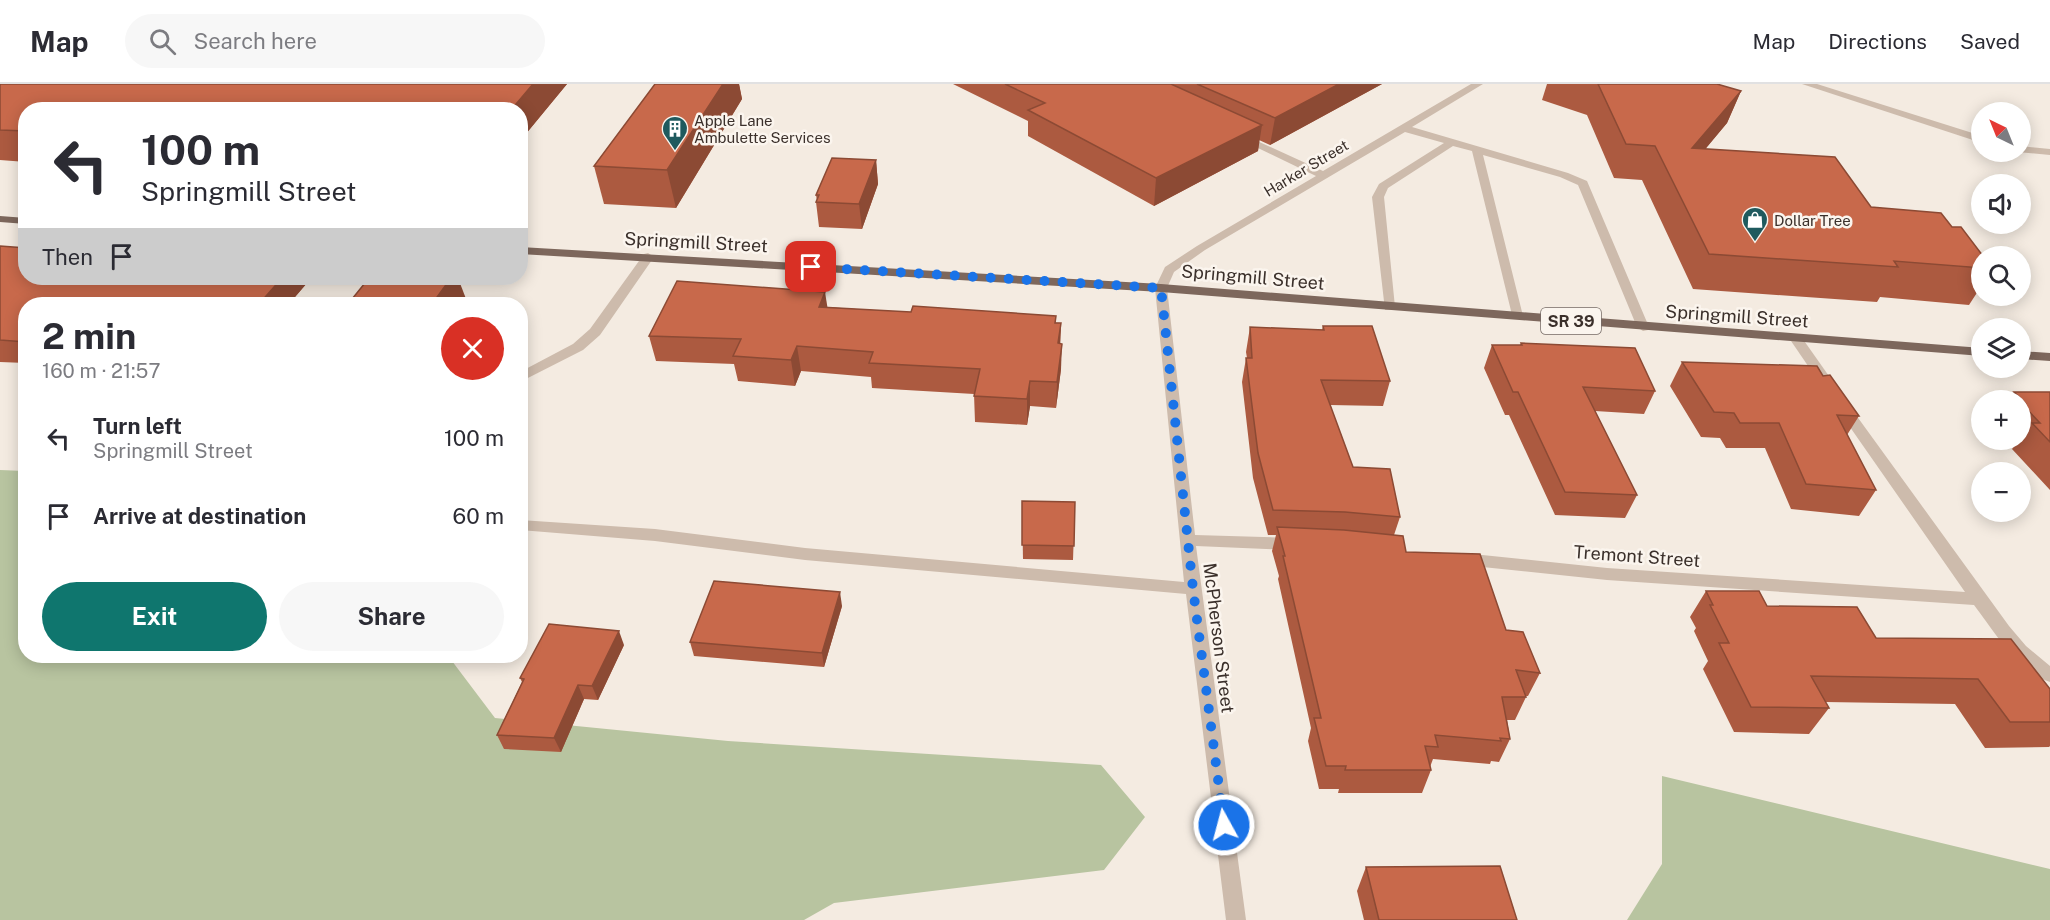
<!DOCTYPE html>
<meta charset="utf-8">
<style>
:root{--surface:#fff;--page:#f7f7f7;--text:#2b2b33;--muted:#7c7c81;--line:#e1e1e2;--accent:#0f766e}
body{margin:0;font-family:"Public Sans",sans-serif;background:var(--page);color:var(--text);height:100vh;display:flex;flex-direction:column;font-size:22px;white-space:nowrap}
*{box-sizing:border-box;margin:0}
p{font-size:20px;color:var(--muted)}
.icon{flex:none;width:33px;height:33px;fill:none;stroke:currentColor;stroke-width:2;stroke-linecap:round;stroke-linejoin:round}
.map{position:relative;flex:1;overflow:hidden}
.details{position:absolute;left:18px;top:213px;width:510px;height:366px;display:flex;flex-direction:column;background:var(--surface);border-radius:24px;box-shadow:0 3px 15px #0003}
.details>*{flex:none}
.hud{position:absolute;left:18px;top:18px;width:510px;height:183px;border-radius:24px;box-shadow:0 3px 15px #0003;background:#fff;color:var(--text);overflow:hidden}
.needle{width:39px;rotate:317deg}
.controls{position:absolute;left:1971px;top:18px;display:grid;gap:12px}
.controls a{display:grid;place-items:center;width:60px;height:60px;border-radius:50%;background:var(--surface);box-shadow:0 3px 15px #0003;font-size:30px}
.pin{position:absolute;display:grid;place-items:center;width:51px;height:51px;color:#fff;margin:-26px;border-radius:12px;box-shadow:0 3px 9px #0006}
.me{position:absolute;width:66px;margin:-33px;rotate:353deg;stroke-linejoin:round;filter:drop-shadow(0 0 4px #0008)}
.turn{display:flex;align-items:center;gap:21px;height:126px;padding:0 24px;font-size:27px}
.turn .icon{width:78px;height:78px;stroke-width:2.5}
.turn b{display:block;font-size:42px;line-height:51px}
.then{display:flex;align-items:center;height:57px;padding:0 24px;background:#0003;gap:12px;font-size:22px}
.round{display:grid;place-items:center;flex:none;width:63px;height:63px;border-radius:32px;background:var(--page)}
.overview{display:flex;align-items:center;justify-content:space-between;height:102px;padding:0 24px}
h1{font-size:36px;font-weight:700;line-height:45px}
.cta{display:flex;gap:12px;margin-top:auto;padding:12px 24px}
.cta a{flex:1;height:69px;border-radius:36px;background:var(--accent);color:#fff;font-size:24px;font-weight:700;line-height:69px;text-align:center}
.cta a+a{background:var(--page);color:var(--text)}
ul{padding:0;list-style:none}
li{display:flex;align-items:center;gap:18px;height:78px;padding:0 24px}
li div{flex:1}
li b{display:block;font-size:22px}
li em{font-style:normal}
header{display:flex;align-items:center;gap:36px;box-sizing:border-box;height:84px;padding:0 30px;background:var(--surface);border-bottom:2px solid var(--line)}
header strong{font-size:28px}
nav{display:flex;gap:33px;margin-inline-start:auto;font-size:21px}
.search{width:420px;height:54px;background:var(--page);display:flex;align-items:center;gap:15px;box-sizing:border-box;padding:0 21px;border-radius:33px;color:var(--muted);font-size:22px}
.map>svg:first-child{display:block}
.green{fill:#b8c4a0}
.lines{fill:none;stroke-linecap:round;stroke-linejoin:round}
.minor{fill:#cdbbac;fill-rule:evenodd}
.major{fill:#7d675c;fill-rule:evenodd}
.wall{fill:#ac5a40}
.shaded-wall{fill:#8c4a34}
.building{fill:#c8694b;stroke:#8c4a34;stroke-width:1.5}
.route{stroke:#1a73e8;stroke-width:10;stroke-dasharray:0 18}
.labels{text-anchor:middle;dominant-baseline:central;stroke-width:5;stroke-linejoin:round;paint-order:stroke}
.far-poi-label{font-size:15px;fill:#3b302b;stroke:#fbf5ee;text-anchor:start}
.far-street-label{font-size:15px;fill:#3b302b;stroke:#fbf5ee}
.shield{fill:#fbf5ee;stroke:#756b66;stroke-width:1.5}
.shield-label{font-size:16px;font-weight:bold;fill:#3b302b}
.street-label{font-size:18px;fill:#3b302b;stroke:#fbf5ee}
</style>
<header>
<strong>Map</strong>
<div class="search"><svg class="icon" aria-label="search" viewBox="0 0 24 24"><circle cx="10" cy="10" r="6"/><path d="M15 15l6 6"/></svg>Search here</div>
<nav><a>Map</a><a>Directions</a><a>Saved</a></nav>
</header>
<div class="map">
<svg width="2050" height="836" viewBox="0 0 2050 836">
<rect width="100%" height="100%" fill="#f4ebe1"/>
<g class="green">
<path d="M0,386l25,1 1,185h427l-1,5 43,57 233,23 373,24 44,52 -41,53 -270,33 -30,17h-804z"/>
<path d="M1662,692l388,93v51h-423l35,-56z"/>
</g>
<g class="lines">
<g class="minor">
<path d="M1471,0h12l-71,43 156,46 19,8 62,146 -1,3 -5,1 -6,-4 -59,-142 -18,-8 -77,-22 40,161 -2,3h-8l-41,-168 -19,-5 -65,42 -4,9 11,110 -2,3h-8l-13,-113 7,-13 65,-41 -39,-11 -200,118 -31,22 -7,16 28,247 98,3 5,2 3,4 -3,4 -5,2 -97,-4 50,374h-20l-40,-326 -381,-34 -150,-19 -135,-11v-10l135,9 150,19 379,34 -29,-294 10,-21 32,-21 119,-70 -81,-39 9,-2 79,36z"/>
<path d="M1802,0h15l165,52v7z"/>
<path d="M2020,62l30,3v6l-33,-3h3z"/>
<path d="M648,169l6,4 -54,78 -17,15 -63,32v-10l53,-28 17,-15 54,-75z"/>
<path d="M1795,250l5,1 31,44 2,3 -2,3h-10l-32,-47z"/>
<path d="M1843,319l5,1 161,222 17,20 24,20v16c-33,-11 -56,-51 -76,-77l-367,-25 -144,-15 -6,-2 -2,-4 2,-4 6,-2 144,15 358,24 -129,-185z"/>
</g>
<g class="major">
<path d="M0,132l26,2v6l-26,-2z"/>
<path d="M520,163l641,37 821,64v8l-821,-64 -641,-38z"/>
<path d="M2020,267l30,2v8l-30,-2z"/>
</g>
</g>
<g class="wall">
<path d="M0,0h567l-47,57v-31h-494v52l-26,-2z"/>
<path d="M655,0h84l3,15 -66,109 -72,-4 -10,-38z"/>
<path d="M953,0h429l-112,61 -11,-5 -1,11 -104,55 -126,-70v-15z"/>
<path d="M1547,0h170l24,7 -14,32 -22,26 166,58 81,20 30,29v29l-13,20 -89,-8 -3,5 -184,-13 -51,-109 -28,-2 -27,-63 -45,-15z"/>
<path d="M876,76l2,24 -16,45 -43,-2 -3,-25 1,-1 -1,-6z"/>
<path d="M0,162l26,32h278l3,5 -18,21h-263v59l-26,-1z"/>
<path d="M827,223l234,16 -1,21 1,25 -5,39 -26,-2 -3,19 -52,-3 -1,-28 -102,-6 -1,-11 -70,-6 -6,15 -57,-5 -4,-17 -78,-3 -7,-25z"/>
<path d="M1323,242l67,55 -7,25 -53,-1 23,62 47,50 -6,18 12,17 100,78 34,43 -12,23h-3l1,1 -11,23h-8l3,19 -11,23 -8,-1 -1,3 -57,-5 -3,8 1,3 -9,23h-84l1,-4h-20l-11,-48 3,-13 -33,-149 1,-3 -7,-25 4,-16h-8l-15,-57 -11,-96 4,-24h1l-1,-6 4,-25 72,3z"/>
<path d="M1521,259l134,48 -11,23 -49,-3 42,84 -12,23 -70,-3 -46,-100h-4l-21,-47 8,-23h28z"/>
<path d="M1682,278l141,14 36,40 -12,19 29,55 -17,26 -68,-7 -26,-61h-39l-6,-10 -19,-1 -31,-51z"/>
<path d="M2014,308h36v98l-38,-41 4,-5 -4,-4h8v-40h-12z"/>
<path d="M1022,417l53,1 -2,58 -50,-1z"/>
<path d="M1706,507l61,15 283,83v57l-1,1 -64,1 -30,-44 -130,-2 4,6 -20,26 -75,-2 -31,-63 5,-8 -14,-30 2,-3 -6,-11z"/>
<path d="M842,522l-18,61 -130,-11 -4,-14z"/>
<path d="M624,561l-26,55 -14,-1 -23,53 -57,-3 -7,-14 25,-53 -2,-4z"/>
<path d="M1366,783l151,53h-153l-7,-29z"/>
</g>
<g class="shaded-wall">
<path d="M533,0h34l-47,57v-31h-9z"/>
<path d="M723,0h16l3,15 -66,109 -9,-38z"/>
<path d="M1339,0h43l-112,61 5,-27z"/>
<path d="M1741,7l-14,32 -49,59 14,-34z"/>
<path d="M1262,41l-4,26 -104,55 2,-28z"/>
<path d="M876,76l2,24 -16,45 -3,-25z"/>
<path d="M282,194h22l3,5 -18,21h-30z"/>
<path d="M451,194h7l10,26h-36z"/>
<path d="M825,208l4,25 -10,-10z"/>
<path d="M1061,239l-1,26 -2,-6z"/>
<path d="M1062,260l-1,25 -5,39 1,-26z"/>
<path d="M797,262l4,25 -6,15 -4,-26z"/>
<path d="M1030,297v25l-3,19v-26z"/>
<path d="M840,508l2,14 -18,61 -2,-14z"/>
<path d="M619,547l5,14 -26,55 -6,-14z"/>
<path d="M578,601l6,14 -23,53 -7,-14z"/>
</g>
<g class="building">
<path d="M0,0h533l-22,26h-485v21l-26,-1z"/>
<path d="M655,0h68l-56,86 -73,-4z"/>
<path d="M1005,0h166l91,41 -106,53 -128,-68 17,-7z"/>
<path d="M1197,0h142l-64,34z"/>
<path d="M1598,0h119l24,7 -49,57 143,9 36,50 70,6 11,14h9l22,29h-1v12l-88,-7 4,6 -189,-13 -54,-108 -29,-2z"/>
<path d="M832,74l44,2 -17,44 -43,-2 3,-7h-3z"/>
<path d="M0,162l26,2v30h256l-23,26h-233v38l-26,-2z"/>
<path d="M369,194h82l-19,26h-84z"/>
<path d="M677,197l148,11 -6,15 92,5 2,-6 143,10 -1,7h6l-3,20 4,1 -5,38 -27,-1 -3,18 -53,-3 6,-27 -111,-6 4,-11 -76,-6 -6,14 -58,-4 8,-17 -92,-3z"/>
<path d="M1323,242h49l18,55 -69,-1 32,87 37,2 10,48 -55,-5 -72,-2 -15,-57 -12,-95h6l-2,-31 74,3z"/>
<path d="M1521,259l114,5 20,43 -72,-4 54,108 -72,-3 -47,-100h-5l-21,-47h30z"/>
<path d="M1682,278l135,4 6,10 7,-1 29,41 -22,-1 39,75 -70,-6 -27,-61h-39l-6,-10 -20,-1z"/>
<path d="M2014,308h36v50l-18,-19h8l-19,-20h4z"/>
<path d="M1022,417l53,1 -1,44 -52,-1z"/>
<path d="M1277,443l67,3 59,6 3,16 74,2 26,76 17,2 17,41 -24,-3 10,27h-24l8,42 -10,-1 1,3 -66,-6 3,12 -13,-1 6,24h-86l1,-4h-20l-12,-48h7l-38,-162h2z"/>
<path d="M714,497l126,11 -18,61 -132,-11z"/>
<path d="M1706,507h53l8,15 90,1 19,31 135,1 39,50v33h-40l-32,-43 -167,-3 18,32 -78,-1 -32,-64h10l-19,-38h3z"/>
<path d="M549,540l70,7 -27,55 -14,-1 -24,53 -57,-3 27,-56 -4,-1z"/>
<path d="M1500,782l17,54h-138l-13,-53z"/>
</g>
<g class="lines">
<path class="route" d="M811,183l350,21 32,301 31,236"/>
</g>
<defs>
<symbol id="building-pin" viewBox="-11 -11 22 30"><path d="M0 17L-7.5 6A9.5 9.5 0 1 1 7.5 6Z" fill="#1f5a5e" stroke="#fbf5ee"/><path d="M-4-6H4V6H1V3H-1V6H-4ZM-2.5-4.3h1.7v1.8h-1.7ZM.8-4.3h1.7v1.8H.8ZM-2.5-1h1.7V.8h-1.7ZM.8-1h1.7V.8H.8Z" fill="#fff"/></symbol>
<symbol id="shop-pin" viewBox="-11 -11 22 30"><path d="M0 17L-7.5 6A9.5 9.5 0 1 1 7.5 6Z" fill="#1f5a5e" stroke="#fbf5ee"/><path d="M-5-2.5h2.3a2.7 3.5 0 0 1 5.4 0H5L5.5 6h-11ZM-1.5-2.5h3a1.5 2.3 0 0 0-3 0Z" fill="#fff"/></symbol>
</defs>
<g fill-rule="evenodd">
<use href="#building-pin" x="660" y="30" width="30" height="40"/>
<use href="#shop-pin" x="1740" y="121" width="30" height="40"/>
</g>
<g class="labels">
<g class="far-poi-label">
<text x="694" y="36">Apple Lane<tspan x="694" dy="17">Ambulette Services</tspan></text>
<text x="1774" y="136">Dollar Tree</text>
</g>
<g class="far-street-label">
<text transform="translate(1306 84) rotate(-31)">Harker Street</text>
</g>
<rect class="shield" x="1541" y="224" width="60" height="26" rx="4.5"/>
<g class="shield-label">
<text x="1571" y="237">SR 39</text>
</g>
<g class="street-label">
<text transform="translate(696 158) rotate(3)">Springmill Street</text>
<text transform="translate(1253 193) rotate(5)">Springmill Street</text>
<text transform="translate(1737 232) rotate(4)">Springmill Street</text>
<text transform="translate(1637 472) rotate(4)">Tremont Street</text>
<text transform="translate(1219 554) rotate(83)">McPherson Street</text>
</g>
</g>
</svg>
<div class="controls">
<a><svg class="needle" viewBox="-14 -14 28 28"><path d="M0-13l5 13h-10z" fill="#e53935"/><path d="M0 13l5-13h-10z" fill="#7c7c81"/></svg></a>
<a><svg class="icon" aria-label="sound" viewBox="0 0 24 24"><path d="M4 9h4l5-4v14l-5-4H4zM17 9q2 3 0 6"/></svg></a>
<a><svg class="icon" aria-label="search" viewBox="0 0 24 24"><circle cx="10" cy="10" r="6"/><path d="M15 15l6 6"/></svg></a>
<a><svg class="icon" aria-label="layers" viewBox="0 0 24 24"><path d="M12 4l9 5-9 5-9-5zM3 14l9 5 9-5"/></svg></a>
<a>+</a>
<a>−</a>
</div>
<div class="pin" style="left:811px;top:183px;background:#d93025"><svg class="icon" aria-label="arrive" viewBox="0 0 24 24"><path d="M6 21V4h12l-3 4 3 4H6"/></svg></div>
<svg class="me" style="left:1224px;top:741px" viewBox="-20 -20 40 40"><circle r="17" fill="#1a73e8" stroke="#fff" stroke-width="3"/><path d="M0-11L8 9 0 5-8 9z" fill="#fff"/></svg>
<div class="hud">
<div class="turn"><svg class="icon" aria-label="left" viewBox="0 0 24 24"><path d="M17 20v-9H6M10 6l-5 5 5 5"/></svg><div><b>100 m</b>Springmill Street</div></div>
<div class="then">Then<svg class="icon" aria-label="arrive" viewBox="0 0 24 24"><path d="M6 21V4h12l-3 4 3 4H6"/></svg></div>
</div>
<section class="details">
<div class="overview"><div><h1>2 min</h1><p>160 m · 21:57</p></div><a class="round" style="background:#d93025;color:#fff"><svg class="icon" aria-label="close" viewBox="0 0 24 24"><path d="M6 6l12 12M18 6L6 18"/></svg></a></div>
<ul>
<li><svg class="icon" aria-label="left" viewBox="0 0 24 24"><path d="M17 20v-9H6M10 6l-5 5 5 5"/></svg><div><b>Turn left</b><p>Springmill Street</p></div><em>100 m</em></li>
<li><svg class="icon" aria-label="arrive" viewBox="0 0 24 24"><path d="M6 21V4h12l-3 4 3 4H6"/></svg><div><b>Arrive at destination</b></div><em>60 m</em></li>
</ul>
<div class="cta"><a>Exit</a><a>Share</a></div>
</section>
</div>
